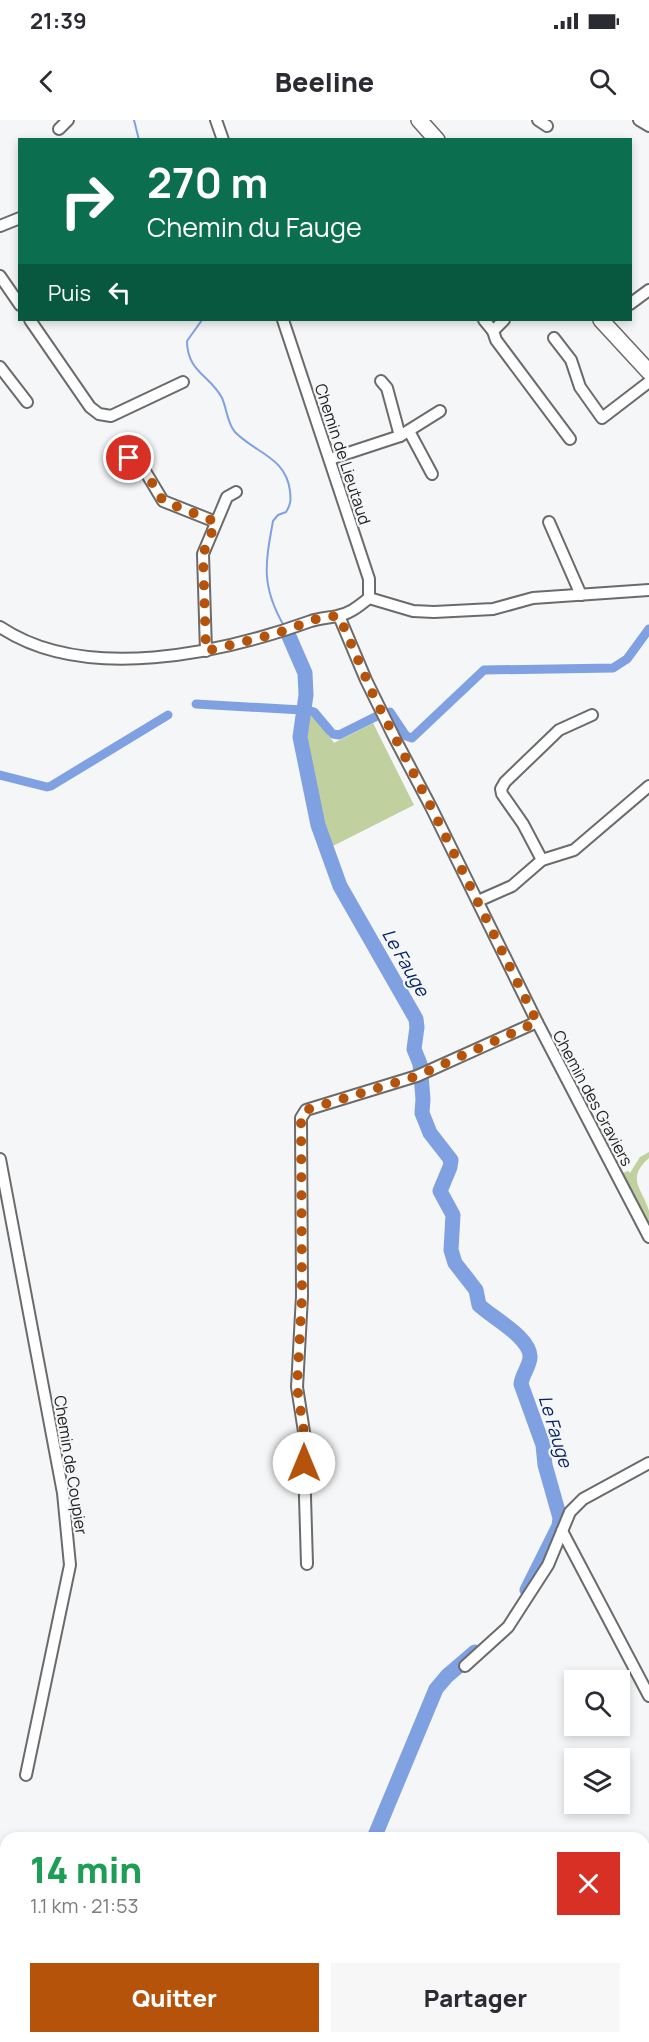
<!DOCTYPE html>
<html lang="fr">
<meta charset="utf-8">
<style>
:root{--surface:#fff;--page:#f7f7f7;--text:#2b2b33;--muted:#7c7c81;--accent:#b45309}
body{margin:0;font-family:Manrope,sans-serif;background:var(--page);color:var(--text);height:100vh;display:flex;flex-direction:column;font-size:22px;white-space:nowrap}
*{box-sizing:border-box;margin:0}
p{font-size:20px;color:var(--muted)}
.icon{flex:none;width:33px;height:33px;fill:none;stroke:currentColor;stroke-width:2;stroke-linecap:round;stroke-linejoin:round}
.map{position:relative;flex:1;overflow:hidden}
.side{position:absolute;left:0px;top:1712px;width:650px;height:212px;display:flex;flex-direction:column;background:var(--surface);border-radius:18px 18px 0 0;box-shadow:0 3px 9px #0003}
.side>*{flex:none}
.guide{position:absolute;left:18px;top:18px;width:614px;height:183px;border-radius:0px;box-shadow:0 3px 9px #0003;background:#0b6e4f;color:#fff;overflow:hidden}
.controls{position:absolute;left:564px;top:1550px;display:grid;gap:12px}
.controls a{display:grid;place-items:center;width:66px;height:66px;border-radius:0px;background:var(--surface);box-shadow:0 3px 9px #0003;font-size:30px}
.pin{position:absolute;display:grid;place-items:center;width:51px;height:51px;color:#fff;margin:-26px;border:3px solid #fff;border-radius:50%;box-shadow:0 2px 6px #0007}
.me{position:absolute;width:66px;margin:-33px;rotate:0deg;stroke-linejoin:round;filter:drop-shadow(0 0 4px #0008)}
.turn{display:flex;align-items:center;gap:21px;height:126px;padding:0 30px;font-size:27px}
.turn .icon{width:78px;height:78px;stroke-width:2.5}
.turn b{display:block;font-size:42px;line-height:51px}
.then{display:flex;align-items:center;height:57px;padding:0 30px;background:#0003;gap:12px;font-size:22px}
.round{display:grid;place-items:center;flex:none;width:63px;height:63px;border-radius:0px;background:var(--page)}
.head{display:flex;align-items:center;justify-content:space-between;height:102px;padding:0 30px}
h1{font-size:36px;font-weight:800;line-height:45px;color:#1e9e55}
.action{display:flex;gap:12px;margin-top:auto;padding:12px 30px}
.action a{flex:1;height:69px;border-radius:0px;background:var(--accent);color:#fff;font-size:24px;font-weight:800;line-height:69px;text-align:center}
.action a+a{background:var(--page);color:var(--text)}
.status{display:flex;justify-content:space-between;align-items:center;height:42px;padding:0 30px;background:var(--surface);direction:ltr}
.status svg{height:16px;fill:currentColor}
header{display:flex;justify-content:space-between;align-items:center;height:78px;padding:0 30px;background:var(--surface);font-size:27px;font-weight:800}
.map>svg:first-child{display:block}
.green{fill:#c0d09f}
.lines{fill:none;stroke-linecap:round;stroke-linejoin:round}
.stream{stroke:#80a1e1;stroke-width:2}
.canal{stroke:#80a1e1;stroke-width:9}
.river{stroke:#80a1e1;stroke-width:15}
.minor-casing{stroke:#6b6b6c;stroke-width:14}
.primary-casing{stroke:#6b6b6c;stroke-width:18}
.minor{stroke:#fff;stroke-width:10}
.primary{stroke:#fff;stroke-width:15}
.route{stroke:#b45309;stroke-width:10;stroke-dasharray:0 18}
.labels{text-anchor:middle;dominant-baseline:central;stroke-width:4.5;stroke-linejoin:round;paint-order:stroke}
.street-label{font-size:16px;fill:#212122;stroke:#f5f6f7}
.water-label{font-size:18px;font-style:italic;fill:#03226a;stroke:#f5f6f7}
</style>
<div class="status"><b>21:39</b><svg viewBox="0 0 49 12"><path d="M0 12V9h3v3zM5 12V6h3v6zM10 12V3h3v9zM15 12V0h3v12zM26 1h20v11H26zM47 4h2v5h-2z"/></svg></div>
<header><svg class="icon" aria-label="back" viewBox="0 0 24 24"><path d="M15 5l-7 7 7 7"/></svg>Beeline<svg class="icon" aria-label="search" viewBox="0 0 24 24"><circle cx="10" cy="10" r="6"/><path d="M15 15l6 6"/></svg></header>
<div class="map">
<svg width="649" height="1922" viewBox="0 0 649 1922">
<rect width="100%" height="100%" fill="#f5f6f7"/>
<g class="green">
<path d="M306,593l9,2 19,28 39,-20 41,82 -87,44 -11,-33 -14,-76z"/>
<path d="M649,1032v6c-24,21 -6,31 0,53 0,5 0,11 0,15l-26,-53 5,-2 2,2 10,-16z"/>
<path d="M644,1885h5v37h-71l8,-5h58z"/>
</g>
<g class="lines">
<g class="stream">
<path d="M134,0l5,20"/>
<path d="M202,200l-15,21c0,31 24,35 35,57 5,11 5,25 13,34 20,21 51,25 55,59 1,9 1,13 -4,21l-8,3 -5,6c-8,44 -12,65 11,105"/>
</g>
<g class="canal">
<path d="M196,584l106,6"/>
<path d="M307,590l7,2 16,19"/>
<path d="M386,593l4,-1 16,24 6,2 72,-68 129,-2 14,-9 22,-30"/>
<path d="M333,614l6,1 40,-20"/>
<path d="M0,655l47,12 4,-1 117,-71"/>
<path d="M644,1858l5,-3"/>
<path d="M488,1922l18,-5"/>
</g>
<g class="river">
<path d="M288,514l17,39 1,22 -6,42 18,88 22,61 76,133 1,8 -3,22 6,15 3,35 -1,14 8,20 21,27 -1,7 -10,24 13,24 -2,35 4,13 21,27 3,15c12,12 53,33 51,53 -1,9 -8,17 -9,26l22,61 2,20 15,53 -1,8 -32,64"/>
<path d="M374,1718l62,-149 11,-13 28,-24"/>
<path d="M298,1922l2,-5"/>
</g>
<defs>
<g id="minor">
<path d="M216,0l7,20"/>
<path d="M538,0l9,6"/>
<path d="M639,0l10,6"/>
<path d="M59,9l9,-9"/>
<path d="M0,106l20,-8"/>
<path d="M0,156l20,29"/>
<path d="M630,184l19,-14"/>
<path d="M30,200l60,87 9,7 12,2 72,-34"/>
<path d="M283,200l86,259v19"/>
<path d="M484,200l9,11"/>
<path d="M504,200l-11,11 3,9 74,99"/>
<path d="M554,218l17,22 9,27 22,31 47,-36"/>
<path d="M0,247l27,35"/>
<path d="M381,261l6,7 13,48"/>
<path d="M409,311l23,43"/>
<path d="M130,338l9,3 24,40 53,21"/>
<path d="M330,339l70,-23 40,-25"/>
<path d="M549,402l32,73"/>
<path d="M369,478l44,13 21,1 59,-3 40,-11 116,-8"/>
<path d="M339,496l27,64 28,57 37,70 106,215 112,215"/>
<path d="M0,507c85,57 222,26 311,-6 9,-3 17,-3 26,-5 13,-2 23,-11 32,-18"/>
<path d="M206,531l-3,-97 24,-57 9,-5"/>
<path d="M542,740l-19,-36 -21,-30 -1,-5 4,-7 54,-52 33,-15"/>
<path d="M478,781l34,-15 30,-26 32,-10 75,-64"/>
<path d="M0,1039l63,334 7,72 -44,210"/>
<path d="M562,1411l87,165"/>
<path d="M307,1444l-3,-101 3,-12 -10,-64 5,-91 -1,-178 5,-8 111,-34 120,-54"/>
<path d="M465,1546l43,-39 40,-62 22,-53 13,-13 66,-36"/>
</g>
<g id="primary">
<path d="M419,0l18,20"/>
<path d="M601,200l48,52"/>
</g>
</defs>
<use href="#minor" class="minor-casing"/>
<use href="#primary" class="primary-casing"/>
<use href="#minor" class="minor"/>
<use href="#primary" class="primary"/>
</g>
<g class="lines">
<path class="route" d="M129,338l10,3 24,40 53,21 -13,32 3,97 69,-17 47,-17 17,-1 36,83 56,108 106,215 -120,54 -111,34 -5,8 1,178 -5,91 10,64 -3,12"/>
</g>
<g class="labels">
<g class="street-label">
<text transform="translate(343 334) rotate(72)">Chemin de Lieutaud</text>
<text transform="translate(593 978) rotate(62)">Chemin des Graviers</text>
<text transform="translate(71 1345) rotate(81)">Chemin de Coupier</text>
</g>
<g class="water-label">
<text transform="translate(406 842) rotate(60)">Le Fauge</text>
<text transform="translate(556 1311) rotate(73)">Le Fauge</text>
</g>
</g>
</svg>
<div class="controls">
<a><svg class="icon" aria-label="search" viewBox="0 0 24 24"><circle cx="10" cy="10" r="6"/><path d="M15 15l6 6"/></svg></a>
<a><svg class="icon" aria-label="layers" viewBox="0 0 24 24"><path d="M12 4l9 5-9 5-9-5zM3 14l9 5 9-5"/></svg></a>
</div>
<div class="pin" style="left:129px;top:338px;background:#d93025"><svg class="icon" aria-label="arrive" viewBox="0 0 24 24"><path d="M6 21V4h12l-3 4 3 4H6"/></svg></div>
<svg class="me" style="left:304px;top:1343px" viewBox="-20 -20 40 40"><circle r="19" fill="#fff"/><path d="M0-13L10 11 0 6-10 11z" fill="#b45309"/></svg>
<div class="guide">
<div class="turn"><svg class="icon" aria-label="right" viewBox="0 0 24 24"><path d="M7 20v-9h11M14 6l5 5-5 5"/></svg><div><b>270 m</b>Chemin du Fauge</div></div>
<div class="then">Puis<svg class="icon" aria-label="left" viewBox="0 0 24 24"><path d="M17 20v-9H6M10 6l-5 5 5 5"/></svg></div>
</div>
<section class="side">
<div class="head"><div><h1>14 min</h1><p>1.1 km · 21:53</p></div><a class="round" style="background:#d93025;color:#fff"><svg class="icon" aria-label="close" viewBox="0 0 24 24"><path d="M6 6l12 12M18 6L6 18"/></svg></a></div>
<div class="action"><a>Quitter</a><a>Partager</a></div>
</section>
</div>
